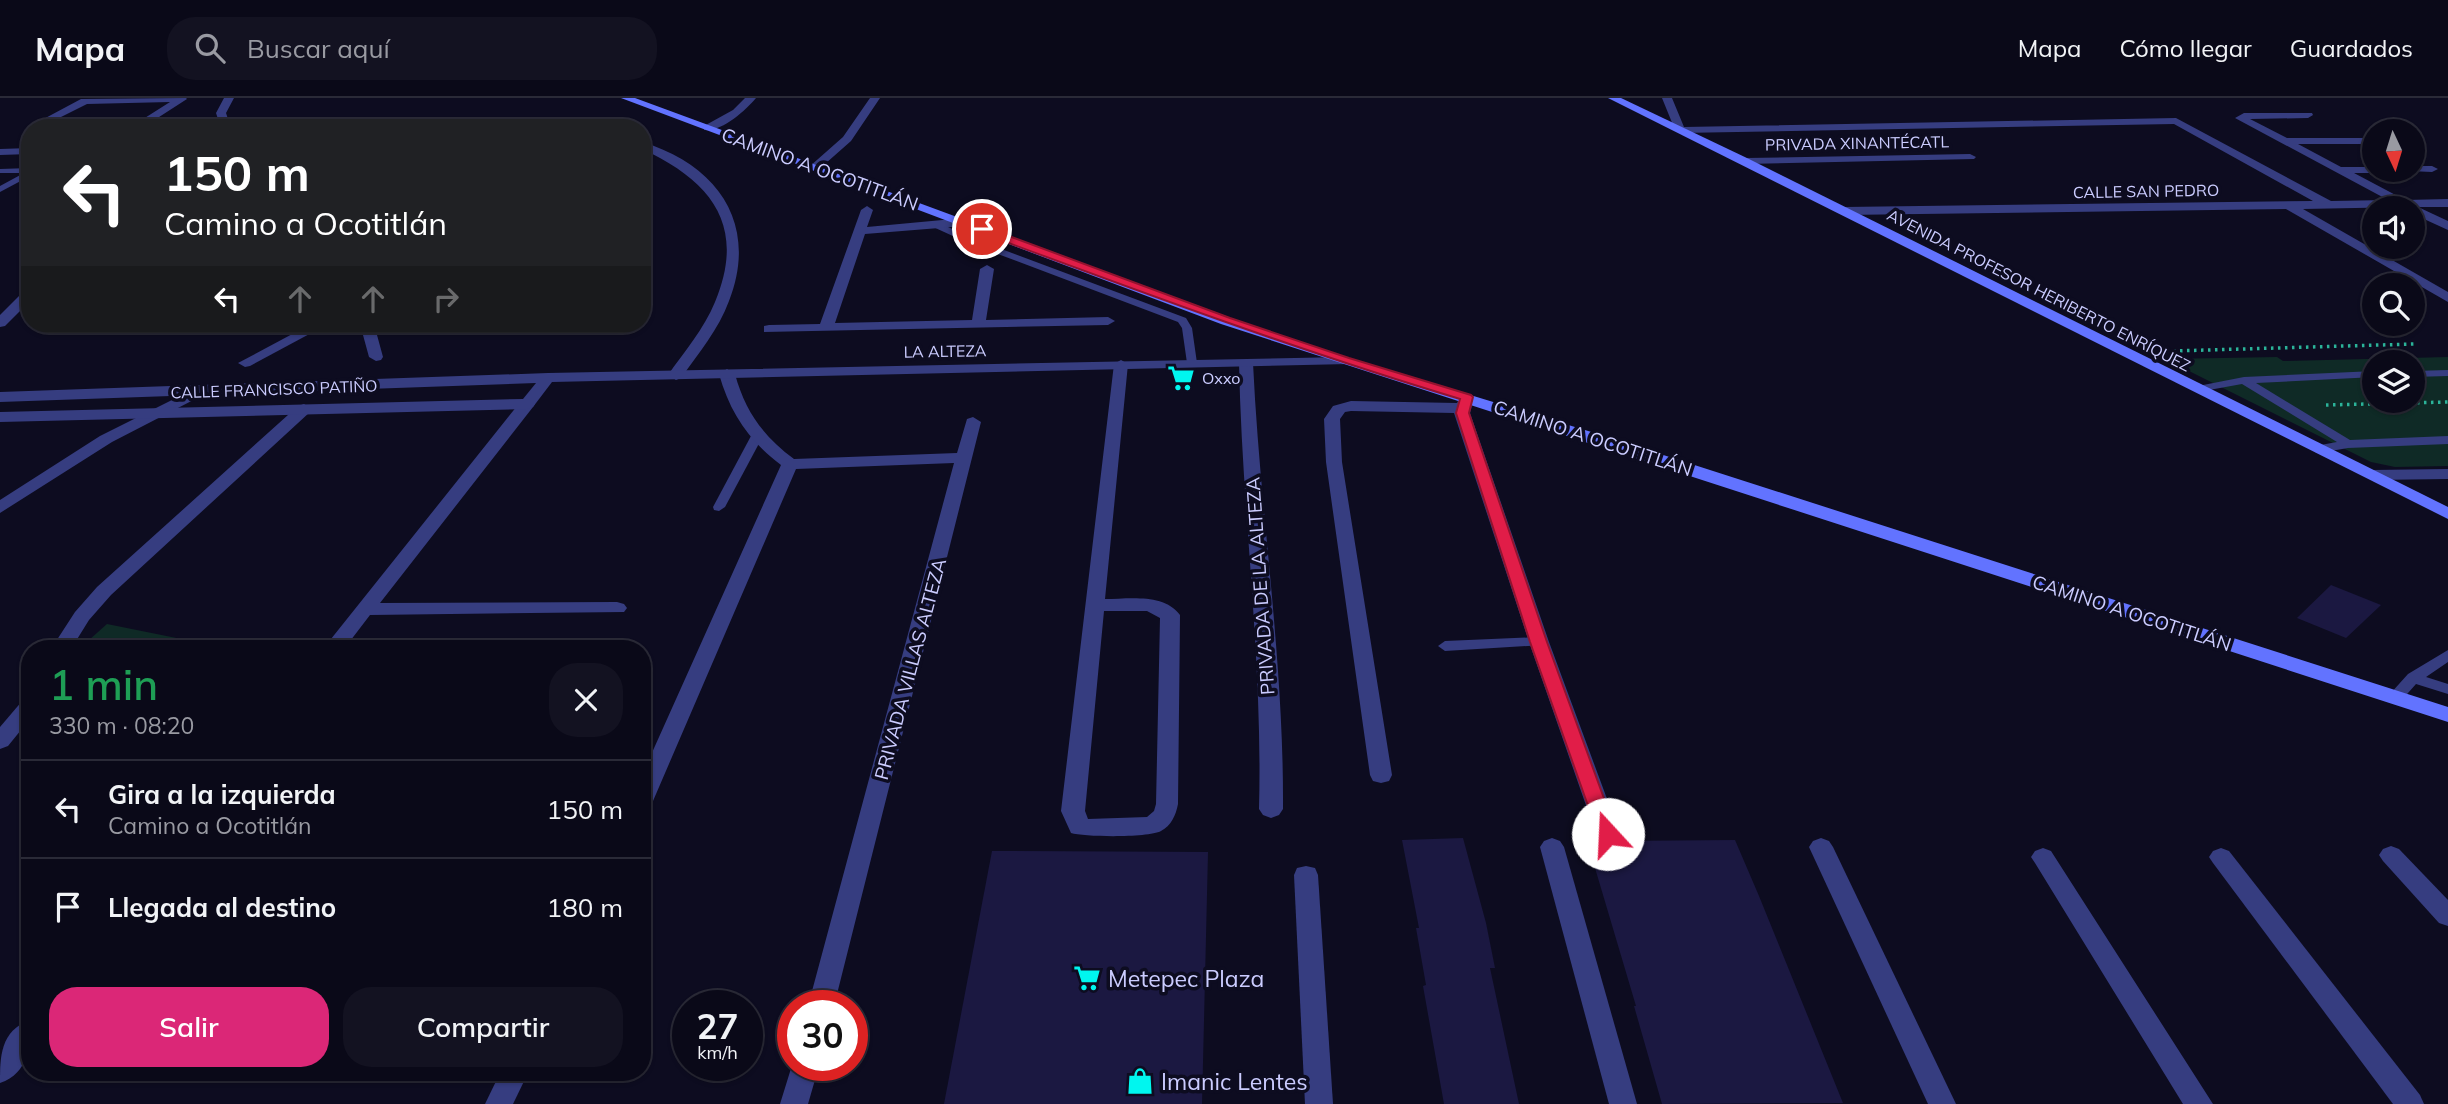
<!DOCTYPE html>
<html lang="es">
<meta charset="utf-8">
<style>
:root{--surface:#0a0918;--page:#131221;--text:#f1f3f6;--muted:#999aa2;--line:#2a2a37;--accent:#db2777}
body{margin:0;font-family:Mulish,sans-serif;background:var(--page);color:var(--text);height:100vh;display:flex;flex-direction:column;font-size:26px;white-space:nowrap}
*{box-sizing:border-box;margin:0}
p{font-size:23px;color:var(--muted)}
.icon{flex:none;width:38px;height:38px;fill:none;stroke:currentColor;stroke-width:2;stroke-linecap:round;stroke-linejoin:round}
.map{position:relative;flex:1;overflow:hidden}
.details{position:absolute;left:21px;top:542px;width:630px;height:441px;display:flex;flex-direction:column;background:var(--surface);border-radius:28px;box-shadow:0 2px 5px #0004,0 0 0 2px var(--line)}
.details>*{flex:none}
.guide{position:absolute;left:21px;top:21px;width:630px;height:214px;border-radius:28px;box-shadow:0 2px 5px #0004,0 0 0 2px var(--line);background:#202124;color:#fff;overflow:hidden}
.needle{width:46px;rotate:176deg}
.tools{position:absolute;left:2362px;top:21px;display:grid;gap:14px}
.tools a{display:grid;place-items:center;width:63px;height:63px;border-radius:50%;background:var(--surface);box-shadow:0 2px 5px #0004,0 0 0 2px var(--line);font-size:35px}
.speed{position:absolute;left:672px;top:892px;display:flex;gap:14px;font-size:35px;font-weight:700;text-align:center}
.speed>*{display:grid;place-content:center;width:91px;height:91px;border-radius:50%;background:var(--surface);box-shadow:0 2px 5px #0004,0 0 0 2px var(--line);line-height:1}
.speed small{font-size:18px;font-weight:400}
.speed .limit{border:10px solid #d22;background:#fff;color:#111}
.pin{position:absolute;display:grid;place-items:center;width:60px;height:60px;color:#fff;margin:-30px;border:4px solid #fff;border-radius:50%;box-shadow:0 2px 7px #0007}
.me{position:absolute;width:77px;margin:-38px;rotate:340deg;stroke-linejoin:round;filter:drop-shadow(0 0 5px #0008)}
.turn{display:flex;align-items:center;gap:24px;height:147px;padding:0 28px;font-size:32px}
.turn .icon{width:91px;height:91px;stroke-width:2.5}
.turn b{display:block;font-size:49px;line-height:60px}
.lanes{display:flex;align-items:center;height:66px;padding:0 28px;background:#0003;justify-content:center;gap:35px;direction:ltr}
.lanes .off{opacity:.35}
.round{display:grid;place-items:center;flex:none;width:74px;height:74px;border-radius:28px;background:var(--page)}
.summary{display:flex;align-items:center;justify-content:space-between;height:119px;padding:0 28px}
h1{font-size:42px;font-weight:600;line-height:52px;color:#1e9e55}
.primary-button{display:flex;gap:14px;margin-top:auto;padding:14px 28px}
.primary-button a{flex:1;height:80px;border-radius:28px;background:var(--accent);color:#fff;font-size:28px;font-weight:600;line-height:80px;text-align:center}
.primary-button a+a{background:var(--page);color:var(--text)}
ul{padding:0;list-style:none}
li{display:flex;align-items:center;gap:21px;height:98px;padding:0 28px;border-top:2px solid var(--line)}
li div{flex:1}
li b{display:block;font-size:26px}
li em{font-style:normal}
header{display:flex;align-items:center;gap:42px;box-sizing:border-box;height:98px;padding:0 35px;background:var(--surface);border-bottom:2px solid var(--line)}
header strong{font-size:33px}
nav{display:flex;gap:38px;margin-inline-start:auto;font-size:24px}
.search{width:490px;height:63px;background:var(--page);display:flex;align-items:center;gap:18px;box-sizing:border-box;padding:0 24px;border-radius:28px;color:var(--muted);font-size:26px}
.map>svg:first-child{display:block}
.green{fill:#0f2a26;fill-rule:evenodd}
.building{fill:#1b1841}
.lines{fill:none;stroke-linecap:round;stroke-linejoin:round}
.path{stroke:#2bb399;stroke-width:3.5;stroke-dasharray:2.5 4.5;stroke-linecap:butt}
.service{fill:#363d80;fill-rule:evenodd}
.minor{fill:#363d80;fill-rule:evenodd}
.tertiary{fill:#363d80;fill-rule:evenodd}
.secondary{fill:#6273ff;fill-rule:evenodd}
.route{fill:#e11d48;stroke:#92132f;stroke-width:2}
.labels{text-anchor:middle;dominant-baseline:central;stroke-width:7;stroke-linejoin:round;paint-order:stroke}
.far-street-label{font-size:16px;fill:#cbccff;stroke:#0d0c20}
.far-poi-label{font-size:16px;fill:#cbccff;stroke:#0d0c20;text-anchor:start}
.street-label{font-size:19px;fill:#cbccff;stroke:#0d0c20}
.near-poi-label{font-size:23px;fill:#cbccff;stroke:#0d0c20;text-anchor:start}
</style>
<header>
<strong>Mapa</strong>
<div class="search"><svg class="icon" aria-label="search" viewBox="0 0 24 24"><circle cx="10" cy="10" r="6"/><path d="M15 15l6 6"/></svg>Buscar aquí</div>
<nav><a>Mapa</a><a>Cómo llegar</a><a>Guardados</a></nav>
</header>
<div class="map">
<svg width="2448" height="1006" viewBox="0 0 2448 1006">
<rect width="100%" height="100%" fill="#0d0c20"/>
<g class="green">
<path d="M2277,259l6,4 165,-4v109l-53,1 -24,-5 -206,-103zM2375,264h38v39h-38z"/>
<path d="M107,526l109,22 8,3h-145z"/>
</g>
<g class="building">
<path d="M2331,487l50,20 -35,33 -49,-20z"/>
<path d="M1463,740l23,85 9,45h-5l29,136h-75l-21,-118 3,-1 -10,-57h3l-17,-88z"/>
<path d="M1735,742l24,56 84,207 -181,1 -28,-98h2l-49,-165h10l12,4 10,-4z"/>
<path d="M992,753l216,1 -6,252h-258z"/>
</g>
<g class="lines">
<g class="path">
<path d="M2173,253l241,-7"/>
<path d="M2326,307l122,-3"/>
</g>
<g class="service">
<path d="M30,70v8l-30,16v-6l24,-13h-24v-4z"/>
<path d="M931,124h6l35,16 214,80 6,10 5,35 -5,3 -5,-3 -5,-35 -4,-6 -212,-80 -35,-16z"/>
<path d="M2448,272v6l-35,1v-6z"/>
<path d="M2375,273v6l-119,6 94,57 98,-4v8l-100,4 -29,5 -4,-1 -2,-3 2,-3 22,-4 -95,-58 -44,8 -6,-3 6,-3 46,-9z"/>
<path d="M757,334l6,4 -38,71 -6,4 -5,-1 -1,-3 38,-71z"/>
<path d="M1539,539l7,5 -2,3 -99,6 -7,-5 7,-5z"/>
<path d="M2448,552v12l-22,15 22,7v10l-32,-10 -16,18h-10l-3,-4 3,-4 18,-20z"/>
</g>
<g class="minor">
<path d="M224,0h10l-8,15 5,15h-10l-5,-15z"/>
<path d="M745,0h11c-11,13 -34,34 -52,32v-4l29,-16z"/>
<path d="M870,0h10l-29,43 -34,30h-8v-4l34,-30z"/>
<path d="M1662,0h10l12,29 492,-9 155,83 57,-1 -153,-82 9,-5h68l1,2 -5,3 -58,1 37,19h88l-1,6h-76l43,23h34v3h7l-5,3h-23l51,27 43,-1v8h-30l30,14v9l-35,-16v-6l-5,-1 -105,2 145,83v10l-162,-93 -442,6 -6,-4 6,-4 469,-6 -139,-77 -494,9 -5,-3z"/>
<path d="M81,1l105,-1 1,1 -45,29h-13l41,-26 -83,2 -40,20 -9,-2z"/>
<path d="M563,22l34,8h-95l5,-3z"/>
<path d="M642,44c76,23 117,82 87,159 -10,28 -31,53 -48,77l-5,2 -8,-5c16,-23 36,-46 47,-73 32,-77 -4,-121 -73,-153z"/>
<path d="M30,50v6l-30,1v-6z"/>
<path d="M1970,56l6,3 -2,2 -229,5 -6,-3 6,-3z"/>
<path d="M2413,68h19l6,3 -6,3 -23,-1 4,-1z"/>
<path d="M867,108l6,4 -6,17 97,-9 6,4 -6,4 -99,8 -30,89 137,-3 8,-51 7,-4 7,4 -8,51 122,-3 7,4 -7,4 -344,7v-6l5,-1 51,-1 41,-114z"/>
<path d="M30,191v12l-25,25 -5,1v-12l25,-25z"/>
<path d="M311,226h17l-78,42 -5,1 -7,-4z"/>
<path d="M360,226h14l9,33 -2,3 -5,1 -7,-4z"/>
<path d="M1246,261l7,4c7,149 31,297 30,446l-4,6 -8,3 -8,-3 -4,-6c4,-149 -17,-297 -20,-446z"/>
<path d="M1121,262l7,4 -23,235c24,0 59,-6 75,16l-2,189c-2,11 -7,22 -17,27 -13,7 -77,6 -90,2l-10,-22 53,-447zM1104,513h43l13,7 -4,186 -2,7 -7,6 -59,2 -3,-8z"/>
<path d="M727,271l8,5c10,37 28,62 59,85l163,-6 10,-34 6,-2 8,5 -147,584h-26l146,-543 -158,6 -143,332 -3,6 -8,2v-34l139,-310c-32,-24 -51,-52 -62,-91z"/>
<path d="M200,288l8,5 -3,3 -93,48 -112,71v-13l100,-64z"/>
<path d="M1466,295l8,5 -4,15 79,229 71,192 -4,6 -8,3 -8,-3 -4,-6 -67,-192 -75,-229 -103,-2 -6,1 -5,7 2,43 50,313 -3,6 -8,2 -8,-2 -3,-6 -44,-313 -2,-43 9,-13 18,-5 106,2 4,-8z"/>
<path d="M527,301l6,2 2,3 -2,3 -153,196 237,-1 7,2 3,4 -3,4 -254,3 -26,34h-21l198,-248z"/>
<path d="M304,306l8,5 -2,3 -199,183 -22,25 -18,29h-20l24,-37 22,-25 201,-181z"/>
<path d="M2448,371v10l-76,1 -8,-5 8,-5z"/>
<path d="M30,600v21l-22,27 -8,3v-22l23,-27z"/>
<path d="M1552,740l8,3 4,6 73,257h-28l-69,-257 4,-6z"/>
<path d="M1821,740l8,3 4,6 123,257h-28l-119,-257 4,-6z"/>
<path d="M2391,748l8,3 49,51v26l-9,-3 -56,-62 -4,-6 4,-6z"/>
<path d="M2043,750l8,3 162,253h-30l-148,-241 -4,-6 4,-6z"/>
<path d="M2221,750l8,3 191,244 4,9h-31l-180,-241 -4,-6 4,-6z"/>
<path d="M1306,768l9,2 3,7 15,229h-28l-11,-229 3,-7z"/>
<path d="M30,922c0,26 -1,53 -30,63 0,-26 0,-52 30,-63z"/>
<path d="M793,964v4h26l-11,38h-28z"/>
<path d="M500,975h28l-15,31h-28z"/>
</g>
<path class="tertiary" d="M1344,259l5,1 2,3 -2,3 -797,18 -19,25 -6,2 -527,13v-10l523,-13 13,-16 -536,19v-10l548,-19z"/>
<g class="secondary">
<path d="M621,0h14l596,220 118,40 249,76 850,273v15l-1227,-398z"/>
<path d="M1608,0h13l128,61 699,348v12z"/>
</g>
</g>
<path class="route" d="M982,128l248,92 119,40 122,37 2,2 -4,16 78,229 70,192 -3,5 -6,2 -7,-2 -3,-5 -68,-192 -74,-229 4,-14c-163,-49 -322,-108 -481,-167l-2,-3z"/>
<defs>
<symbol id="supermarket-bare" viewBox="-9 -9 18 18"><path d="M-6-5.5h2.5l.6 2H6L4.5 2H-2.5L-4.4-4H-6ZM-1.5 3.2a1.3 1.3 0 1 0 .1 0ZM3 3.2a1.3 1.3 0 1 0 .1 0Z" fill="#00f6ef" stroke="#0d0c20" stroke-width="2.5" paint-order="stroke"/></symbol>
<symbol id="shop-bare" viewBox="-9 -9 18 18"><path d="M-5-2.5h2.3a2.7 3.5 0 0 1 5.4 0H5L5.5 6h-11ZM-1.5-2.5h3a1.5 2.3 0 0 0-3 0Z" fill="#00f6ef" stroke="#0d0c20" stroke-width="2.5" paint-order="stroke"/></symbol>
</defs>
<g fill-rule="evenodd">
<use href="#supermarket-bare" x="1162" y="261" width="38" height="38"/>
<use href="#supermarket-bare" x="1068" y="861" width="38" height="38"/>
<use href="#shop-bare" x="1121" y="964" width="38" height="38"/>
</g>
<g class="labels">
<g class="far-street-label">
<text transform="translate(1857 45) rotate(-1)">PRIVADA XINANTÉCATL</text>
<text transform="translate(2146 93) rotate(-1)">CALLE SAN PEDRO</text>
<text transform="translate(2039 192) rotate(27)">AVENIDA PROFESOR HERIBERTO ENRÍQUEZ</text>
<text transform="translate(945 253) rotate(-1)">LA ALTEZA</text>
<text transform="translate(274 291) rotate(-2)">CALLE FRANCISCO PATIÑO</text>
</g>
<g class="far-poi-label">
<text x="1202" y="280">Oxxo</text>
</g>
<g class="street-label">
<text transform="translate(820 71) rotate(20)">CAMINO A OCOTITLÁN</text>
<text transform="translate(1593 340) rotate(18)">CAMINO A OCOTITLÁN</text>
<text transform="translate(1260 488) rotate(-94)">PRIVADA DE LA ALTEZA</text>
<text transform="translate(2132 515) rotate(18)">CAMINO A OCOTITLÁN</text>
<text transform="translate(910 571) rotate(-75)">PRIVADA VILLAS ALTEZA</text>
</g>
<g class="near-poi-label">
<text x="1108" y="880">Metepec Plaza</text>
<text x="1161" y="983">Imanic Lentes</text>
</g>
</g>
</svg>
<div class="tools">
<a><svg class="needle" viewBox="-14 -14 28 28"><path d="M0-13l5 13h-10z" fill="#e53935"/><path d="M0 13l5-13h-10z" fill="#999aa2"/></svg></a>
<a><svg class="icon" aria-label="sound" viewBox="0 0 24 24"><path d="M4 9h4l5-4v14l-5-4H4zM17 9q2 3 0 6"/></svg></a>
<a><svg class="icon" aria-label="search" viewBox="0 0 24 24"><circle cx="10" cy="10" r="6"/><path d="M15 15l6 6"/></svg></a>
<a><svg class="icon" aria-label="layers" viewBox="0 0 24 24"><path d="M12 4l9 5-9 5-9-5zM3 14l9 5 9-5"/></svg></a>
</div>
<div class="speed"><div>27<small>km/h</small></div><div class="limit">30</div></div>
<div class="pin" style="left:982px;top:131px;background:#d93025"><svg class="icon" aria-label="arrive" viewBox="0 0 24 24"><path d="M6 21V4h12l-3 4 3 4H6"/></svg></div>
<svg class="me" style="left:1608px;top:736px" viewBox="-20 -20 40 40"><circle r="19" fill="#fff"/><path d="M0-13L10 11 0 6-10 11z" fill="#e11d48"/></svg>
<div class="guide">
<div class="turn"><svg class="icon" aria-label="left" viewBox="0 0 24 24"><path d="M17 20v-9H6M10 6l-5 5 5 5"/></svg><div><b>150 m</b>Camino a Ocotitlán</div></div>
<div class="lanes"><svg class="icon" aria-label="left" viewBox="0 0 24 24"><path d="M17 20v-9H6M10 6l-5 5 5 5"/></svg><svg class="icon off" aria-label="ahead" viewBox="0 0 24 24"><path d="M12 20V5M6 11l6-6 6 6"/></svg><svg class="icon off" aria-label="ahead" viewBox="0 0 24 24"><path d="M12 20V5M6 11l6-6 6 6"/></svg><svg class="icon off" aria-label="right" viewBox="0 0 24 24"><path d="M7 20v-9h11M14 6l5 5-5 5"/></svg></div>
</div>
<section class="details">
<div class="summary"><div><h1>1 min</h1><p>330 m · 08:20</p></div><a class="round"><svg class="icon" aria-label="close" viewBox="0 0 24 24"><path d="M6 6l12 12M18 6L6 18"/></svg></a></div>
<ul>
<li><svg class="icon" aria-label="left" viewBox="0 0 24 24"><path d="M17 20v-9H6M10 6l-5 5 5 5"/></svg><div><b>Gira a la izquierda</b><p>Camino a Ocotitlán</p></div><em>150 m</em></li>
<li><svg class="icon" aria-label="arrive" viewBox="0 0 24 24"><path d="M6 21V4h12l-3 4 3 4H6"/></svg><div><b>Llegada al destino</b></div><em>180 m</em></li>
</ul>
<div class="primary-button"><a>Salir</a><a>Compartir</a></div>
</section>
</div>
